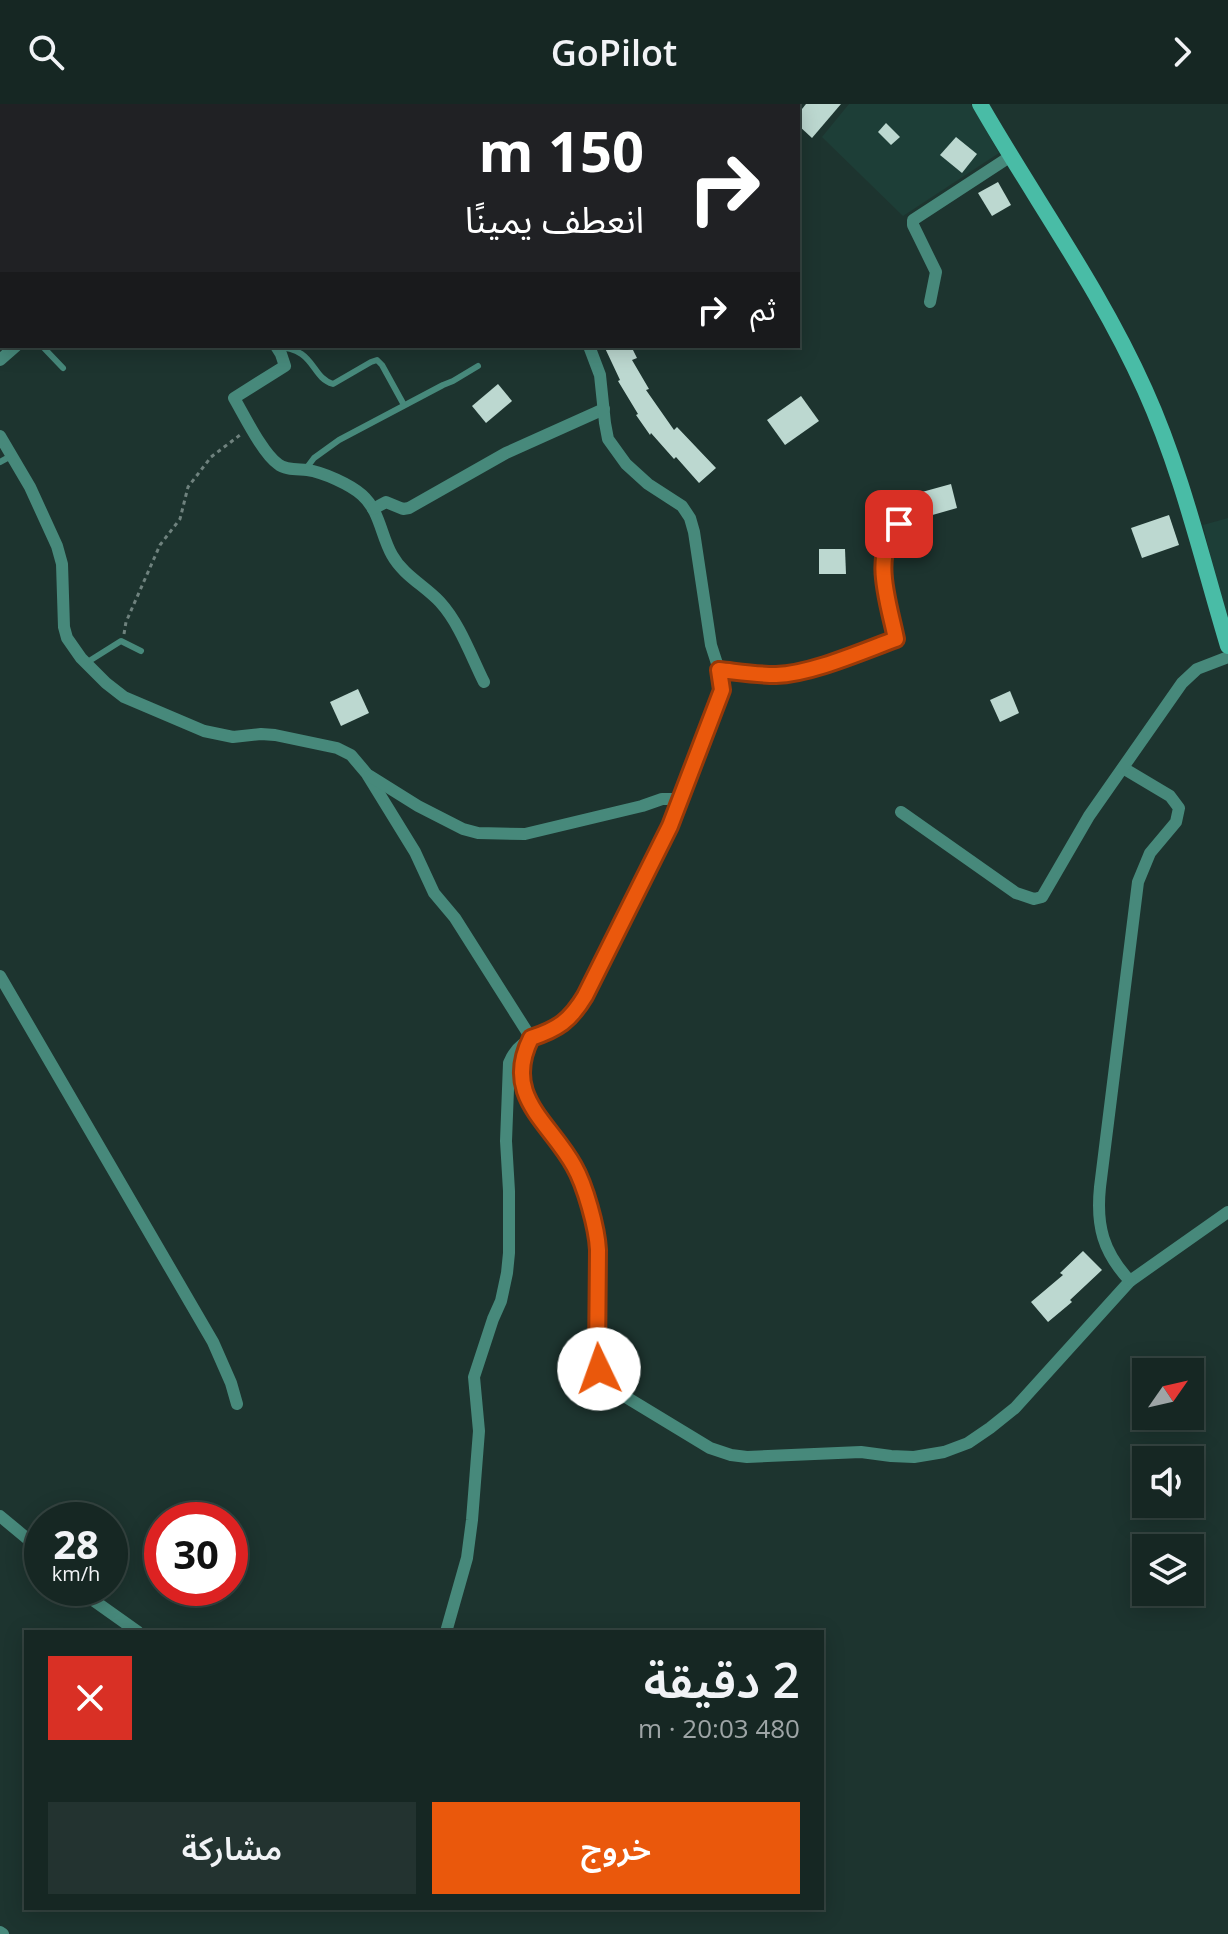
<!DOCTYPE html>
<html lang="ar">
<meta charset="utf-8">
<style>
:root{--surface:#162723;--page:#233330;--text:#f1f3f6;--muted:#9ea5a6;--line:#354441;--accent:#ea580c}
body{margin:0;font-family:"Open Sans","Noto Sans Arabic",sans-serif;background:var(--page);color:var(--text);direction:rtl;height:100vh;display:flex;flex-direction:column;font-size:30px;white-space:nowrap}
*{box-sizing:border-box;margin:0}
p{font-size:26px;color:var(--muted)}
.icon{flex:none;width:44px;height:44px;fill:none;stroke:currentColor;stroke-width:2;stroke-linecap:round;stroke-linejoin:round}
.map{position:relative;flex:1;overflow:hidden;direction:ltr}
.sheet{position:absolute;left:24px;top:1526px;width:800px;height:280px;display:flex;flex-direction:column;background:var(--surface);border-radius:0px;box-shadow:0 4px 20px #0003,0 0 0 2px var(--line);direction:rtl}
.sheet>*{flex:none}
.guide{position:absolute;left:0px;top:0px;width:800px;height:244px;box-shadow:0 4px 20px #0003,0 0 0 2px var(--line);direction:rtl;background:#202124;color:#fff;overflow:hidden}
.needle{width:52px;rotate:56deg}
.controls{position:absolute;left:1132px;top:1254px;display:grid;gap:16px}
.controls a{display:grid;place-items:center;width:72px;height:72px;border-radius:0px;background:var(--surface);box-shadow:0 4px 20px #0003,0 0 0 2px var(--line);font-size:40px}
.speed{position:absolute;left:24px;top:1398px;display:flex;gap:16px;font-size:40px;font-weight:700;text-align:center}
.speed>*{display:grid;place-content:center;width:104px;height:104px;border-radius:50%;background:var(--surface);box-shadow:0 4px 20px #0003,0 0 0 2px var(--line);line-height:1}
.speed small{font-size:20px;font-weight:400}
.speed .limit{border:12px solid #d22;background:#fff;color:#111}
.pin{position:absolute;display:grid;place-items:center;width:68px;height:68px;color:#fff;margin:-34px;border-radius:16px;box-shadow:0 4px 12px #0006}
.me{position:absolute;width:88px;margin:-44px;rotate:357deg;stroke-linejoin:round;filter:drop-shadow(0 0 6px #0008)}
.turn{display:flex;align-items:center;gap:28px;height:168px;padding:0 24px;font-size:36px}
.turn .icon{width:104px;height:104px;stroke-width:2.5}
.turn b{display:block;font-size:56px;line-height:68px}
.then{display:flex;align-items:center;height:76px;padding:0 24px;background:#0003;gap:16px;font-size:30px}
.round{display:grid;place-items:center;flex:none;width:84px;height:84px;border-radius:0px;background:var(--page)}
.summary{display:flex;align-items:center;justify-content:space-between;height:136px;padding:0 24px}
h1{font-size:48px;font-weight:600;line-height:60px}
.cta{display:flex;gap:16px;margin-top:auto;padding:16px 24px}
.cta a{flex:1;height:92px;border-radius:0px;background:var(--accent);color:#fff;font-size:32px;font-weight:600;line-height:92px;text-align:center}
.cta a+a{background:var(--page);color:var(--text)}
header{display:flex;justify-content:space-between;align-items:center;height:104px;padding:0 24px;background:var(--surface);font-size:36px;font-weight:600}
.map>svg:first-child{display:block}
.built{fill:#1d3e37}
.building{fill:#bcd8d0}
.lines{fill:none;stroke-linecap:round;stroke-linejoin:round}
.path{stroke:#6f827e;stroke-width:3;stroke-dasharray:4 4;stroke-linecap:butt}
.service{stroke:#47897b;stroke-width:6}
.minor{stroke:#47897b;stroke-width:12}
.secondary{stroke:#49bca6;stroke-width:16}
.route-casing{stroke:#983908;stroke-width:20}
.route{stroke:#ea580c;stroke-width:14}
</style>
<header><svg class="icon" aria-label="forward" viewBox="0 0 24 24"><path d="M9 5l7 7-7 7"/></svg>GoPilot<svg class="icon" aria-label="search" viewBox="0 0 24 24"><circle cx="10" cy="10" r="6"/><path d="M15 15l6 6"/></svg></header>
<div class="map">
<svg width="1228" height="1830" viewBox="0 0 1228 1830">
<rect width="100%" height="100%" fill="#1d342f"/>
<g class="built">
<path d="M849,0h122l28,49 -96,63 -81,-79z"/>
<path d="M1228,414v100l-12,-38 -13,-55z"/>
</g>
<g class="building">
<path d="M806,0h35l-29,34 -14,-13v-11z"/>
<path d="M886,19l14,14 -9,8 -13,-13z"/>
<path d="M956,33l21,17 -15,19 -22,-18z"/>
<path d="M998,78l13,23 -19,11 -14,-23z"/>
<path d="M604,242h27l6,12 -5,2 17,29 -3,1 28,40 3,-3 39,41 -17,15 -23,-26 -2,2 -23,-26 -1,2 -14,-20 2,-1 -20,-33 2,-1z"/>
<path d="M498,280l14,17 -26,22 -14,-17z"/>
<path d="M801,292l18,25 -34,24 -18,-25z"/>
<path d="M951,380l6,24 -28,8 -7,-24z"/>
<path d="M1169,411l10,30 -37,13 -11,-30z"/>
<path d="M819,445h26l1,25h-27z"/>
<path d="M358,585l11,24 -28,13 -11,-24z"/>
<path d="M1010,587l9,22 -19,9 -10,-22z"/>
<path d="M1083,1147l19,19 -32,30 2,2 -24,20 -17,-20 32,-27 -3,-2z"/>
</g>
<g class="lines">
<path class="path" d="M124,530l2,-12 34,-77 20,-26 8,-32 23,-30 29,-22"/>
<g class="service">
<path d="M42,242l21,22"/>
<path d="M276,243c40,1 34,30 57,37l38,-22 6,-2 5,5 22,40"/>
<path d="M0,358l11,-6"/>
<path d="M305,366l9,-12 25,-18 104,-55 10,-4 25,-15"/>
<path d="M86,559l35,-22 20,10"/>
</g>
<g class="minor">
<path d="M116,0l2,2"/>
<path d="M270,0l1,2"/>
<path d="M611,2l1,-2"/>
<path d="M0,48l1,1"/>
<path d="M0,146l2,-2"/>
<path d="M930,198l6,-30 -23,-47v-5l98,-64"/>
<path d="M276,242l5,8 4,12 -51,32c10,17 29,56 44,66 7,6 20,5 29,6 16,2 44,15 55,25 18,16 19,41 30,60 11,20 33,31 48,47 20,22 31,54 44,80"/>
<path d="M0,256l16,-14"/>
<path d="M0,332l30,51 27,59 5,18 2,63 3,11 14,20 25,25 18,14 80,34 29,6 28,-3 14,1 62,13 14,7 16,19 48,78 19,41 21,25 76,120c-31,62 26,86 47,135 8,18 16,46 19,65 2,14 1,29 1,43 0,26 -1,53 -1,80l6,17 13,13 94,57 21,7 16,2 114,-5 30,4 23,1 30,-5 24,-9 22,-15 25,-20 115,-127 98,-69"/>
<path d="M373,405l13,-7 17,7 6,-1 97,-55 98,-44"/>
<path d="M719,566c23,2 47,7 69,4 34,-4 76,-23 108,-35 -7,-38 -29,-93 11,-120"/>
<path d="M1123,664l47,28 9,12 -3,14 -26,31 -12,29 -38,305c-4,39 3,65 30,94"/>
<path d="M370,672l48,30 45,23 15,4 47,1 117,-28 20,-7h11l7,3"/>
<path d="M901,708l115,81 18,6 8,-2 47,-81 93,-133 15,-14 31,-12"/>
<path d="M0,872l213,366 18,41 6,21"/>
<path d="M0,1412l42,35"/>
<path d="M82,1484l11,12 45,32"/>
<path d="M446,1528l21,-74 5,-38 7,-89 -5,-54 19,-58 8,-18 6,-28 2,-20v-62l-3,-50 3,-78c11,-27 30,-23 51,-37 11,-8 18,-19 25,-30l85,-170 52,-136 -1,-14 -10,-31 -17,-113 -4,-14 -8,-12 -34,-22 -22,-20 -18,-25 -3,-16 -5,-48 -11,-29"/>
<path d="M0,1828l3,2"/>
</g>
<path class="secondary" d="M980,0c55,96 120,185 165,286 37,82 57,170 83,256"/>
</g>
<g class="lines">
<defs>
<path id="route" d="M599,1265l-2,-8 1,-111c-1,-22 -13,-65 -24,-84 -25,-45 -72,-70 -43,-128 27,-9 39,-17 54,-42l85,-170 52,-136 -3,-20c19,2 38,5 57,5 35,-1 87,-24 120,-36 -7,-36 -26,-84 3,-115"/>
</defs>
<use href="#route" class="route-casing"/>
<use href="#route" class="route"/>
</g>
</svg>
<div class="controls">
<a><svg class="needle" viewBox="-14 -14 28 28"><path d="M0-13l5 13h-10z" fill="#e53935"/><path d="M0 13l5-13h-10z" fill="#9ea5a6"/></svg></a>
<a><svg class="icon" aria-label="sound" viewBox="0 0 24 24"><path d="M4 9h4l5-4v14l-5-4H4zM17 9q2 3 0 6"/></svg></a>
<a><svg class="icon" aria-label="layers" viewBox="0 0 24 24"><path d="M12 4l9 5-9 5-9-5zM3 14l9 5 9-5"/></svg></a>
</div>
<div class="speed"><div>28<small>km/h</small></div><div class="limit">30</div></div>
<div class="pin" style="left:899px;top:420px;background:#d93025"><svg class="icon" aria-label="arrive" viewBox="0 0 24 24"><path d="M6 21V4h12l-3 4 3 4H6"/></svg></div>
<svg class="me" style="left:599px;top:1265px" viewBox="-20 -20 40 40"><circle r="19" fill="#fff"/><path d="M0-13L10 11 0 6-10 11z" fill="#ea580c"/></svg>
<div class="guide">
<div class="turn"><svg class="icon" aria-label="right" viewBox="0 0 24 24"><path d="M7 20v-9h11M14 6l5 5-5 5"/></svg><div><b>150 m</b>انعطف يمينًا</div></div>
<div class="then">ثم<svg class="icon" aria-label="right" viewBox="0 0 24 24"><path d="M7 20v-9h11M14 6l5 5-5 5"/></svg></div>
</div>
<section class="sheet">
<div class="summary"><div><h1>2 دقيقة</h1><p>480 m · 20:03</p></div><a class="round" style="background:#d93025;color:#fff"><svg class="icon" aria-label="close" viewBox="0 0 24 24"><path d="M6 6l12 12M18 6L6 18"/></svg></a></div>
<div class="cta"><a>خروج</a><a>مشاركة</a></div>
</section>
</div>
